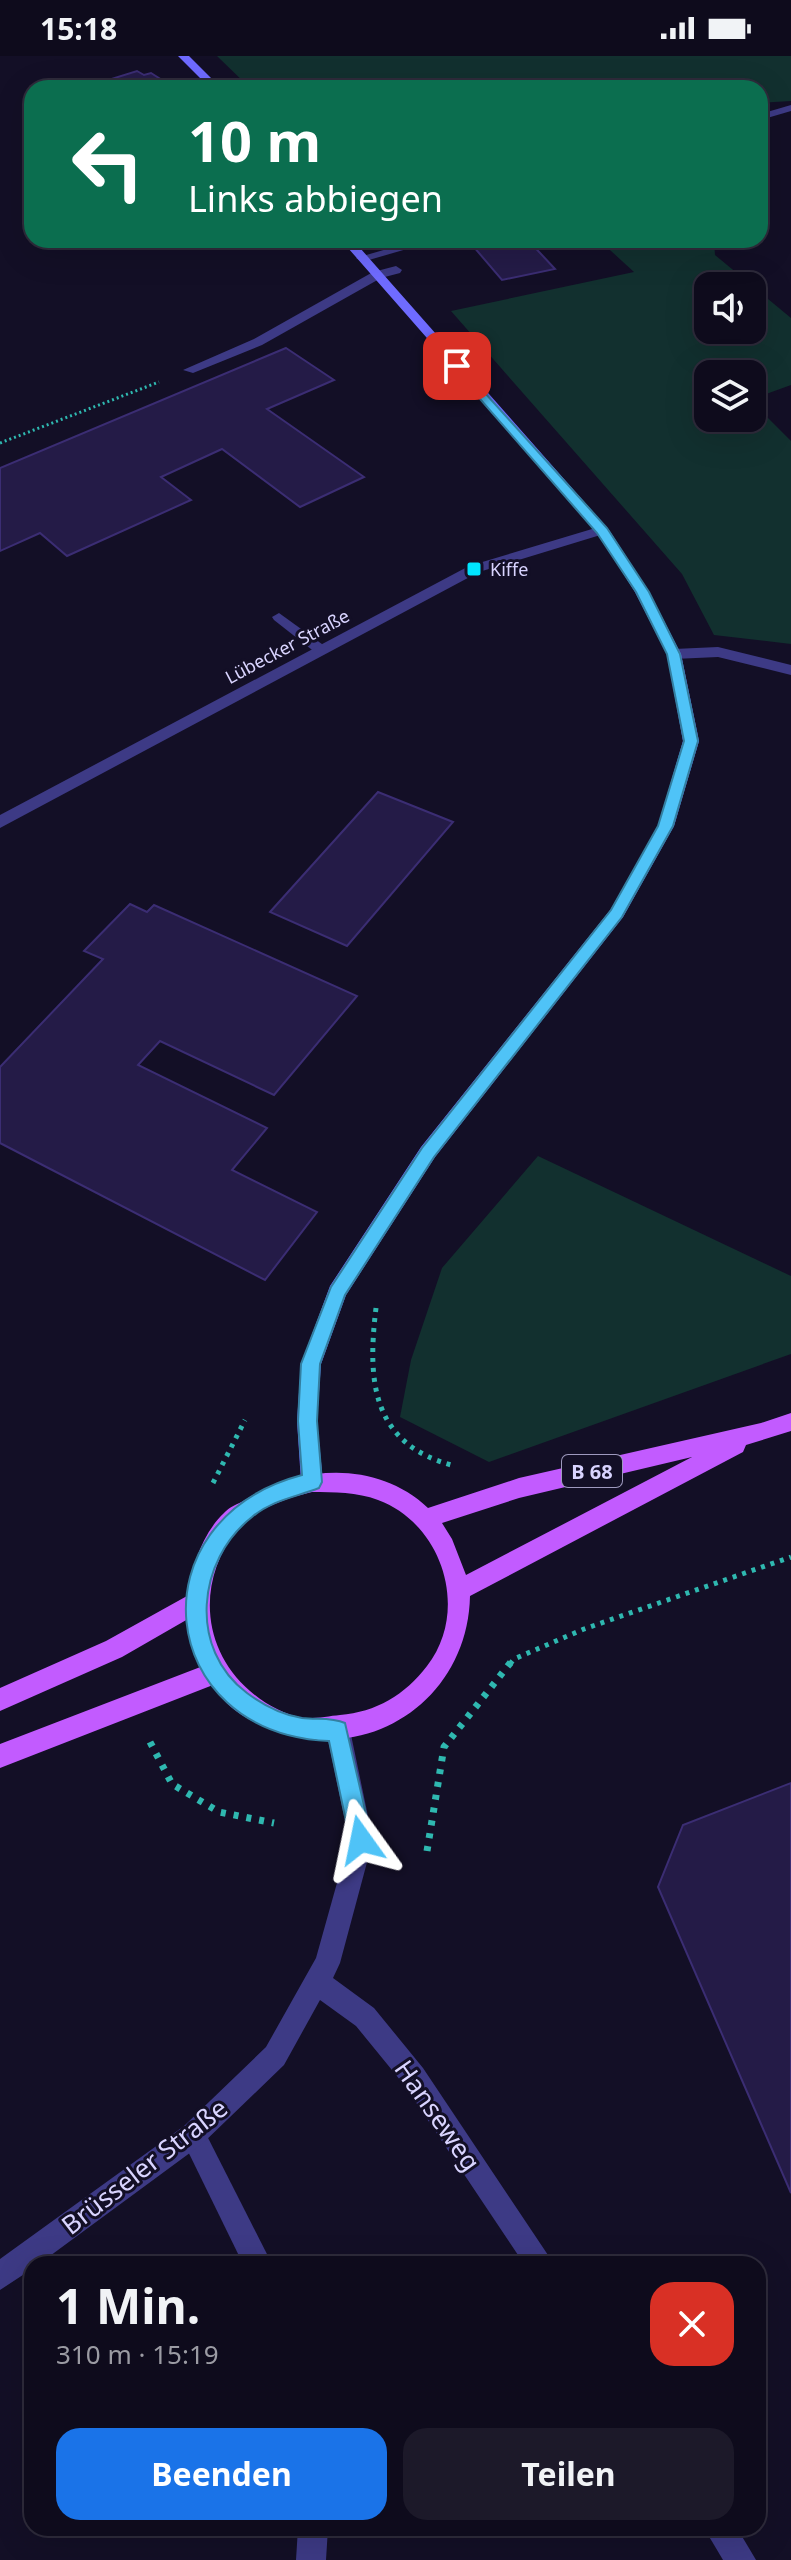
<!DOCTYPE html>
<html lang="de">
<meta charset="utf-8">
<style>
:root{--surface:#0e0b1c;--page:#1c1929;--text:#f1f3f6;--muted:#9b9ba3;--line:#2e2b3b;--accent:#1a73e8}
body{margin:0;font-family:"Noto Sans",sans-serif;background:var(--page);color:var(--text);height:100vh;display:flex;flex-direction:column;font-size:30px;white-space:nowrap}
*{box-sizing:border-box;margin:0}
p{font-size:26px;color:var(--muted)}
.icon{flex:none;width:44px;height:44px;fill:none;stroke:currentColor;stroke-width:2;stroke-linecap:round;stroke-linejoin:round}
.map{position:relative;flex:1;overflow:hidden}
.sheet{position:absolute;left:24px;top:2200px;width:742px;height:280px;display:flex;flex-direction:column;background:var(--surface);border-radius:24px;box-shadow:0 8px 32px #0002,0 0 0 2px var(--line)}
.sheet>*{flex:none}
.guide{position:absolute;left:24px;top:24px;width:744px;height:168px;border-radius:24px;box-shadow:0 8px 32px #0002,0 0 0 2px var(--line);background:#0b6e4f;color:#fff;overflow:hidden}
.controls{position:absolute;left:694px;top:216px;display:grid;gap:16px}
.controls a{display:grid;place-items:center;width:72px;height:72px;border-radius:16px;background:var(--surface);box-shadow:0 8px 32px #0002,0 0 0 2px var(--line);font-size:40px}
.pin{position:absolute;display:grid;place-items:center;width:68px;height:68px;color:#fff;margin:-34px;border-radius:16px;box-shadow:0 4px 12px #0006}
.me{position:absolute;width:88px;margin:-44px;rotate:348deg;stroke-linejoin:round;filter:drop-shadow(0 0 6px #0008)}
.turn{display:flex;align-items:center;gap:28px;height:168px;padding:0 32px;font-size:36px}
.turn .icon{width:104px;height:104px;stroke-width:2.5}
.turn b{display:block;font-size:56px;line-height:68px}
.round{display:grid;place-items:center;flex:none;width:84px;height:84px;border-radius:24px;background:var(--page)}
.head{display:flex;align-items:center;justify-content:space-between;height:136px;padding:0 32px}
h1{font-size:48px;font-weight:700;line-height:60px}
.primary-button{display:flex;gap:16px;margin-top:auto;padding:16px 32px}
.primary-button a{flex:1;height:92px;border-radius:24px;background:var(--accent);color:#fff;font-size:32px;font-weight:700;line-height:92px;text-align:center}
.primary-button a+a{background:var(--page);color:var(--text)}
.status{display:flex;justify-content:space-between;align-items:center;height:56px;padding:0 40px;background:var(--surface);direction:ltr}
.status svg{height:22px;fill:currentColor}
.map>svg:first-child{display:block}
.green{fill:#12302f;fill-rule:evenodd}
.building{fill:#241b47;stroke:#3b2d73;stroke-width:2}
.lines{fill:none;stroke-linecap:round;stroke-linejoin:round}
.path-far2{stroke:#2fb8b0;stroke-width:3;stroke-dasharray:2 3;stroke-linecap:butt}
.path-far1{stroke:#2fb8b0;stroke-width:5;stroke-dasharray:4 6;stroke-linecap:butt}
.path{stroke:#2fb8b0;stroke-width:7;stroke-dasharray:5 8;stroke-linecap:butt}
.lane{fill:#3d3a85;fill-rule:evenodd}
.street{fill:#3d3a85;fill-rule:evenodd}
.secondary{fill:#6f6bff;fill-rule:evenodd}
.primary{fill:#c25bff;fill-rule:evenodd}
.route{fill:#4fc3f7;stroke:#337fa1;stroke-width:2}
.poi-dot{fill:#00e5ff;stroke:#130f26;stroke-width:3}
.labels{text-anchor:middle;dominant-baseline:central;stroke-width:6;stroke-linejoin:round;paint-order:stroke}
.far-poi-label{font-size:18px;fill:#d9d4ff;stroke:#130f26;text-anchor:start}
.far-street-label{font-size:18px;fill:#d9d4ff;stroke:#130f26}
.shield{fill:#130f26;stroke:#9e99be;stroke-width:2}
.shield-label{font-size:20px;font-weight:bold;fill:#d9d4ff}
.near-street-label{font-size:26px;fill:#d9d4ff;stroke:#130f26}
</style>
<div class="status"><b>15:18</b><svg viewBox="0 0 49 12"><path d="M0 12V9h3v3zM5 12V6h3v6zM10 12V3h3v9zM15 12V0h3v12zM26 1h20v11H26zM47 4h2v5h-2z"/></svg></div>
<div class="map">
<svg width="791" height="2504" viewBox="0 0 791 2504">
<rect width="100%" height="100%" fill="#130f26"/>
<g class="green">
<path d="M217,0h574v45l-31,2v-15h-510z"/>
<path d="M599,184h115l1,15 76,63v67l-39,14v-25h-44v44h44v-16l39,39v203l-77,-9 -32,-61 -231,-263 183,-39zM752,230v44h-44v-44z"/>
<path d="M538,1100l253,120v78l-302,108 -89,-45 11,-57 31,-92z"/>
</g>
<g class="building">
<path d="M137,15l7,4 7,-2 22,14 -53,1 -12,-8z"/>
<path d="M502,184h26l27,29 -53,11 -29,-34z"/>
<path d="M286,292l48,32 -67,29 97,68 -64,30 -78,-58 -61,28 30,23 -124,56 -27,-23 -40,18v-83z"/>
<path d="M378,736l75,30 -106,124 -77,-34z"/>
<path d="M130,848l17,8 7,-7 203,91 -83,99 -114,-54 -22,24 129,63 -35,42 85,42 -52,68 -265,-137v-76l103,-108 -19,-8z"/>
<path d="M791,1727v410l-133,-306 25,-62z"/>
</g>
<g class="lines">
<path class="path-far2" d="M0,387l159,-61"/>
<g class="path-far1">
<path d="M376,1252c-9,74 -4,137 79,158"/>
<path d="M213,1427l32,-63"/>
<path d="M510,1608l4,-5 70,-30 207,-72"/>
</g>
<g class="path">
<path d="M150,1686l22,42 47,28 55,11"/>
<path d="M427,1795l17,-104 67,-85"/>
</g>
<g class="lane">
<path d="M396,210l6,4 -2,3 -19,5 -119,67 -69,28 -10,-3 71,-31 119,-67z"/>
<path d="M279,557l47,34v6h-10l-42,-33 -2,-3z"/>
<path d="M718,591l73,18v10l-73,-18 -44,2 -7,-5 7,-5z"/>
<path d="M193,2066l9,4 70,138h-29l-63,-129 4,-9z"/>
<path d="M298,2472h30l-2,32h-30z"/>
</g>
<g class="street">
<path d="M791,49v6l-31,9v-6z"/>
<path d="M418,184h20l-76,22 -6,-4z"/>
<path d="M602,470l5,1v6l-128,39 -479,256v-13l469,-249z"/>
<path d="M338,1662l8,4 4,8 23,110 -33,123 -7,15 41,30 49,60 131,196h-30l-119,-178 -49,-60 -36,-26 -36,65 -82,79 -163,120h-7v5l-32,21v-31l184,-133 82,-79 50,-89 33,-118 -23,-110 4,-8z"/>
<path d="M704,2472h33l19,32h-33z"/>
</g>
<g class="secondary">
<path d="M178,0h11l32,32h-11z"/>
<path d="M341,184h12l256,290 40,62 32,62 18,87 -25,85 -51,91 -188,240 -89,138 -25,69 -4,57 6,61 -3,7 -8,3 -8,-3 -3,-7 -4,-61 4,-57 29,-78 91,-139 190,-238 47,-83 25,-85 -16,-87 -32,-62 -38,-60z"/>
</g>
<path class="primary" d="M791,1357v18l-45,14 -3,7 -273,144c-2,102 -98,168 -194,135 -24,-8 -51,-23 -63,-46l-213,83v-24l203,-78 -11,-20 -4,-27 -66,38 -122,54v-23l106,-47 81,-45c6,-30 14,-61 37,-83 5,-6 14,-9 21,-13 55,-35 132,-40 183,8l91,-30 242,-55zM692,1401l-226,118 -14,-36 -10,-16 77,-25zM312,1436c22,0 45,0 66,8 65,24 92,111 49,166 -22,29 -51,46 -87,49 -11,1 -25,4 -36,3 -20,-3 -39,-14 -54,-27 -49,-42 -53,-111 -13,-161 17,-21 50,-32 75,-38z"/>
</g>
<path class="route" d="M457,306l150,166 42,64 31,62 18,87 -25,85 -51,91 -188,240 -89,138 -25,69 -3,57 5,61 -3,6c-23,9 -47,12 -67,29 -55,43 -64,132 -5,176 16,12 36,22 55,25 15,2 29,-1 43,5l27,117 -3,7 -8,4 -8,-4 -3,-7 -21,-99c-175,-8 -196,-221 -27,-266l-4,-54 3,-57 30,-77 91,-139 189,-238 47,-84 26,-85 -17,-87 -31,-62 -39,-59 -144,-165 -2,-2z"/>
<rect class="poi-dot" x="466" y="505" width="16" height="16" rx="4"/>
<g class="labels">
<g class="far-poi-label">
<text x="490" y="513">Kiffe</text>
</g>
<g class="far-street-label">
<text transform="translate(287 590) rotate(-28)">Lübecker Straße</text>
</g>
<rect class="shield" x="562" y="1399" width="60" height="32" rx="6"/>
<g class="shield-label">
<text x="592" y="1415">B 68</text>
</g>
<g class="near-street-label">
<text transform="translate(438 2059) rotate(55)">Hanseweg</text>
<text transform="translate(144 2110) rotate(-38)">Brüsseler Straße</text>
</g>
</g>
</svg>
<div class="controls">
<a><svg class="icon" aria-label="sound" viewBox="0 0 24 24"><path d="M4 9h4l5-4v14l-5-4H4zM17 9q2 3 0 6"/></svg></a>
<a><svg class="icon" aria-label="layers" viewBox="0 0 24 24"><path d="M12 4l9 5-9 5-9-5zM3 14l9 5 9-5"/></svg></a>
</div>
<div class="pin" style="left:457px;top:310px;background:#d93025"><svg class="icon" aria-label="arrive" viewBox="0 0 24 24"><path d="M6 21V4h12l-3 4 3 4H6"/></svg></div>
<svg class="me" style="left:361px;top:1784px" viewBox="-20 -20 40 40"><path d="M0-17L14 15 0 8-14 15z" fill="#4fc3f7" stroke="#fff" stroke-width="4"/></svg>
<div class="guide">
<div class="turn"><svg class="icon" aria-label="left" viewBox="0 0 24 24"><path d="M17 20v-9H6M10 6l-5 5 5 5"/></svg><div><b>10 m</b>Links abbiegen</div></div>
</div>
<section class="sheet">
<div class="head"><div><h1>1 Min.</h1><p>310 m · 15:19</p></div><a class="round" style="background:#d93025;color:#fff"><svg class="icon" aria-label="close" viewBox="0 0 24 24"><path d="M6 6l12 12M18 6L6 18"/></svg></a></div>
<div class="primary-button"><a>Beenden</a><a>Teilen</a></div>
</section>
</div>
